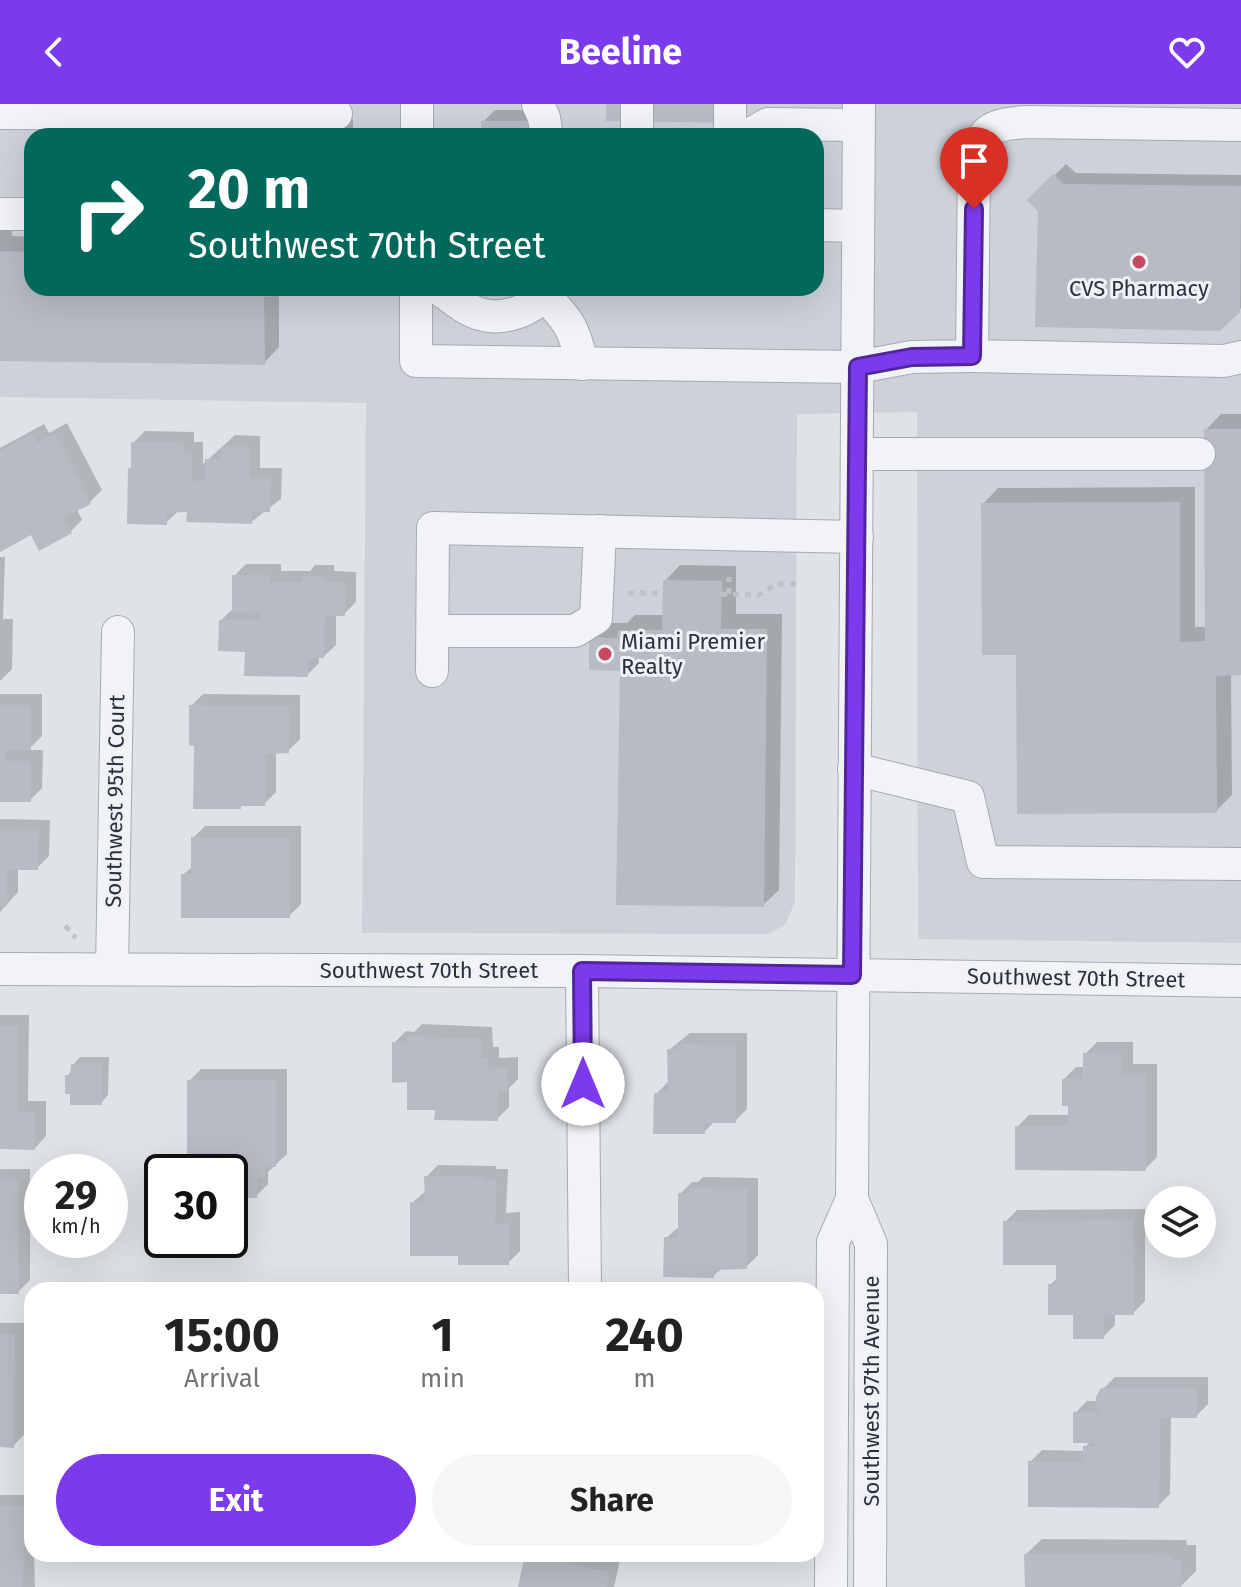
<!DOCTYPE html>
<style>
:root{--surface:#fff;--page:#f6f6f6;--text:#222;--muted:#767676;--accent:#7c3aed}
body{margin:0;font-family:"Fira Sans",sans-serif;background:var(--page);color:var(--text);height:100vh;display:flex;flex-direction:column;font-size:30px;white-space:nowrap}
*{box-sizing:border-box;margin:0}
p{font-size:26px;color:var(--muted)}
.icon{flex:none;width:44px;height:44px;fill:none;stroke:currentColor;stroke-width:2;stroke-linecap:round;stroke-linejoin:round}
.map{position:relative;flex:1;overflow:hidden}
.side{position:absolute;left:24px;top:1178px;width:800px;height:280px;display:flex;flex-direction:column;background:var(--surface);border-radius:24px;box-shadow:0 8px 32px #0002}
.side>*{flex:none}
.banner{position:absolute;left:24px;top:24px;width:800px;height:168px;border-radius:24px;box-shadow:0 8px 32px #0002;background:#00695c;color:#fff;overflow:hidden}
.fabs{position:absolute;left:1144px;top:1082px;display:grid;gap:16px}
.fabs a{display:grid;place-items:center;width:72px;height:72px;border-radius:50%;background:var(--surface);box-shadow:0 8px 32px #0002;font-size:40px}
.speed{position:absolute;left:24px;top:1050px;display:flex;gap:16px;font-size:40px;font-weight:700;text-align:center}
.speed>*{display:grid;place-content:center;width:104px;height:104px;border-radius:50%;background:var(--surface);box-shadow:0 8px 32px #0002;line-height:1}
.speed small{font-size:20px;font-weight:400}
.speed .limit{border:4px solid #111;border-radius:12px;background:#fff;color:#111}
.pin{position:absolute;display:grid;place-items:center;width:68px;height:68px;color:#fff;margin:-82px -34px;border-radius:50% 50% 50% 0;rotate:-45deg;box-shadow:0 0 8px #0007}
.pin .icon{rotate:45deg}
.me{position:absolute;width:88px;margin:-44px;rotate:0deg;stroke-linejoin:round;filter:drop-shadow(0 0 6px #0008)}
.turn{display:flex;align-items:center;gap:28px;height:168px;padding:0 32px;font-size:36px}
.turn .icon{width:104px;height:104px;stroke-width:2.5}
.turn b{display:block;font-size:56px;line-height:68px}
.eta{display:flex;justify-content:space-evenly;align-items:center;height:136px;text-align:center}
.eta b{font-size:48px;font-weight:700;line-height:56px}
.button{display:flex;gap:16px;margin-top:auto;padding:16px 32px}
.button a{flex:1;height:92px;border-radius:48px;background:var(--accent);color:#fff;font-size:32px;font-weight:700;line-height:92px;text-align:center}
.button a+a{background:var(--page);color:var(--text)}
header{display:flex;justify-content:space-between;align-items:center;height:104px;padding:0 32px;background:var(--accent);color:#fff;font-size:36px;font-weight:700}
.map>svg:first-child{display:block}
.built{fill:#cdd2d9;fill-rule:evenodd}
.shadow{fill:#0003}
.building{fill:#b7bcc4}
.lines{fill:none;stroke-linecap:round;stroke-linejoin:round}
.minor-casing{stroke:#a5aab2;stroke-width:34}
.path{stroke:#bec1c6;stroke-width:5;stroke-dasharray:6 6;stroke-linecap:butt}
.minor{stroke:#f2f3f6;stroke-width:32}
.route-casing{stroke:#51269a;stroke-width:20}
.route{stroke:#7c3aed;stroke-width:14}
.poi-dot{fill:#c64b60;stroke:#eff1f5;stroke-width:3}
.labels{text-anchor:middle;dominant-baseline:central;stroke-width:6;stroke-linejoin:round;paint-order:stroke}
.poi-label{font-size:22px;fill:#29313e;stroke:#eff1f5}
.street-label{font-size:22px;fill:#29313e;stroke:#eff1f5}
</style>
<header><svg class="icon" aria-label="back" viewBox="0 0 24 24"><path d="M15 5l-7 7 7 7"/></svg>Beeline<svg class="icon" aria-label="heart" viewBox="0 0 24 24"><path d="M12 20l-8-8c-3-5 5-10 8-4 3-6 11-1 8 4z"/></svg></header>
<div class="map">
<svg width="1241" height="1483" viewBox="0 0 1241 1483">
<rect width="100%" height="100%" fill="#dfe3e8"/>
<path class="built" d="M0,0h1241v839l-323,-4 -1,-527 -120,2 -2,488 -10,23 -17,9 -406,-1 4,-530 -366,-6zM32,32h784v152h-784z"/>
<g class="shadow">
<path d="M495,6h50v26h-62v-14z"/>
<path d="M353,15v17h-125l15,-16z"/>
<path d="M1066,60l10,9 165,2v133l-21,21 -180,-119 -10,-10z"/>
<path d="M0,111h10l2,21 20,1v51h306l-3,2 -56,4v53l-15,16 -264,-4z"/>
<path d="M1221,310h20v260h-10l1,121 -16,16 -198,-158 -35,-149 15,-16 197,-1v140h12l-1,-197z"/>
<path d="M67,319l35,67 -12,12 -13,7 5,11 -12,12h-38l-32,17v-101l44,-24 5,9z"/>
<path d="M145,327l49,1v10h9v22l32,-29 25,1v32h22l-1,31 -30,23 -62,-12 -11,1 -12,12 -36,-54 3,-4v-22z"/>
<path d="M0,453h5l-2,62h10l-1,50 -12,12z"/>
<path d="M246,460h35v7h29l5,-6h19v6l22,1v30l-12,12h-8v31l-12,11h-5v7l-12,12 -60,-25 -26,-30 13,-12v-32z"/>
<path d="M680,461l56,1v48h46l-3,276 -16,15 -141,-236 -31,-31 16,-15h20l8,-8h29l1,-34z"/>
<path d="M0,590h42v42l-14,14h15l-1,38 -12,12h-30z"/>
<path d="M203,590l97,1v44l-12,12 -12,1v40l-12,12h-21l-3,3 -44,-63 -5,-38z"/>
<path d="M0,715l50,1 -1,36 -12,12h-19v24l-18,20z"/>
<path d="M205,722h96v78l-12,12 -106,-41 10,-9v-28z"/>
<path d="M0,911h29l-1,86h18v35l-11,12 -35,-1z"/>
<path d="M422,920l70,3 1,20h6v11l19,-1v22l-9,9v19l-12,12 -60,-11 -28,-28 -15,-37 12,-12 8,1z"/>
<path d="M690,929h57v76l-12,12h-20l-11,11 -48,-38 12,-12 1,-32z"/>
<path d="M1097,938h36v22h24v93l-12,12 -128,-42 12,-12h41l-6,-36 12,-12h9v-13z"/>
<path d="M80,953h29l-1,38 -7,8 -34,-27 5,-5 1,-6z"/>
<path d="M201,965h86v85l-19,18v12l-12,12h-26v-24h-41v-91z"/>
<path d="M438,1061l58,1v3h12l-2,44 14,-1v39l-12,12 -48,-9 -48,-51 14,-12v-14z"/>
<path d="M0,1065h30v111l-12,12h-18z"/>
<path d="M703,1073l55,1v77l-12,12 -24,1 -9,8 -47,-38 14,-12v-32l12,-12h6z"/>
<path d="M1145,1105v92l-12,12h-18v12l-12,12 -28,-24 -25,-28 8,-8v-14l-53,-41 12,-12z"/>
<path d="M0,1219h26l-1,111 -12,12 -13,-1z"/>
<path d="M1115,1273h93v27l-12,12h-25l-1,78 -12,12 -128,-44 12,-12 43,1v-4l6,-6 -16,-28 12,-12h11l5,-12z"/>
<path d="M0,1391h32l3,92h-35z"/>
<path d="M1042,1435l144,1 1,5h9v26l-16,16h-153l-1,-33z"/>
<path d="M528,1450h62l30,6 -6,27h-94z"/>
</g>
<g class="building">
<path d="M606,0h139v19l-139,-2z"/>
<rect x="481" y="17" width="53" height="15"/>
<path d="M1053,70l11,10 177,2 -1,126 -20,19 -185,-4 3,-116 -11,-11z"/>
<path d="M0,147l32,1v36h304v4l-72,5 1,68 -265,-4z"/>
<path d="M1204,325h37v246l-25,1 1,137 -200,1 -1,-159h-34l-1,-152 199,-1v140l25,-1z"/>
<path d="M55,329l36,71 -28,14 9,15 -33,18 -8,-16 -31,17v-101l32,-17 5,9z"/>
<path d="M131,338l52,1v10h9v28h13v-22l16,1v-13h28v32h22l-1,33h-18v12l-66,-2 1,-10 -20,1v12l-40,-1 1,-56h3z"/>
<path d="M232,471h38v7h32v-6h21v6l22,1v33h-20l-1,42h-16v19l-64,-1 1,-24 -27,-1 1,-31h42v-7l-29,-1z"/>
<path d="M663,476l59,1 -1,48h46l-3,278 -148,-2 4,-234 -31,-1v-33l28,1 1,-8h44z"/>
<path d="M0,601h31v45h-26v11h26v41h-31z"/>
<path d="M189,601l100,1v47l-24,1v52h-24v3h-48l1,-63 -5,-1z"/>
<path d="M0,727h39l-1,39h-31v36h-7z"/>
<path d="M191,733l99,1v80h-109v-44h10z"/>
<path d="M0,922l18,1 -1,85h18v38l-35,-1z"/>
<path d="M408,932l73,2 1,20h6v11l19,-1v25l-9,-2v30l-64,-1 1,-10h-28v-28l-15,1v-41l15,1z"/>
<path d="M677,940l59,1v78h-32l1,11h-52l1,-41h14l-1,-44 9,1z"/>
<path d="M1083,949h39v22h24v96l-131,-1v-44h53v-20h-6v-27h21z"/>
<path d="M71,960h31v41h-32v-11h-5v-19h5z"/>
<path d="M187,976h89v87h-11v11l-8,-1v21h-27v-26h-43z"/>
<path d="M424,1072l61,1v3h12l-2,44 14,-1v42h-51v-9h-48v-54l15,2z"/>
<rect x="0" y="1076" width="19" height="114"/>
<path d="M689,1084l58,1v80l-33,1v8l-51,-1 1,-40 14,1v-45h10z"/>
<path d="M1134,1116v95h-30v24h-31v-24h-25v-31h8v-19h-53v-44z"/>
<path d="M0,1230h15l-1,114 -14,-1z"/>
<path d="M1101,1284h96v30h-37l-1,90 -131,-1v-46l55,1v-16h12v-3h-22v-31h27l-4,-5v-10z"/>
<path d="M0,1402h32v37h-8l-1,44h-23z"/>
<path d="M525,1450l84,18 -3,15h-88z"/>
<path d="M1024,1450l148,1v5h9v27h-156z"/>
</g>
<g class="lines">
<defs>
<g id="minor">
<path d="M538,0l6,14 3,18"/>
<path d="M637,0v32"/>
<path d="M0,9l336,1"/>
<path d="M417,32v-32"/>
<path d="M730,32v-32"/>
<path d="M747,32l21,-12 90,1"/>
<path d="M0,110h32"/>
<path d="M816,121l42,1"/>
<path d="M416,184v73l442,6 54,-10 60,-1 2,-195c6,-33 21,-37 53,-39l214,3"/>
<path d="M438,184c13,9 27,22 42,26 22,7 57,-3 65,-26"/>
<path d="M543,190c26,27 31,33 39,70"/>
<path d="M972,252l252,5 17,-4"/>
<path d="M857,350h342"/>
<path d="M433,527h142l21,-13 4,-87"/>
<path d="M432,567l1,-143 424,9"/>
<path d="M854,665l114,28 15,65 258,2"/>
<path d="M0,865l582,2 659,10"/>
<path d="M112,865l6,-337"/>
<path d="M582,867l3,319"/>
<path d="M852,1095l19,45 -1,343"/>
<path d="M831,1483l2,-345 19,-43 7,-1095"/>
</g>
</defs>
<use href="#minor" class="minor-casing"/>
<g class="path">
<path d="M628,489h35"/>
<path d="M721,490l38,1 17,-11h24"/>
<path d="M729,490v-17"/>
<path d="M65,822l11,12"/>
</g>
<use href="#minor" class="minor"/>
</g>
<g class="lines">
<defs>
<path id="route" d="M583,980l-1,-113 270,4 6,-608 54,-10 60,-1 2,-147"/>
</defs>
<use href="#route" class="route-casing"/>
<use href="#route" class="route"/>
</g>
<g class="poi-dot">
<circle cx="1139" cy="158" r="8"/>
<circle cx="605" cy="550" r="8"/>
</g>
<g class="labels">
<g class="poi-label">
<text x="1139" y="184">CVS Pharmacy</text>
<text x="621" y="537" text-anchor="start">Miami Premier<tspan x="621" dy="25">Realty</tspan></text>
</g>
<g class="street-label">
<text transform="translate(115 697) rotate(-89)">Southwest 95th Court</text>
<text x="429" y="866">Southwest 70th Street</text>
<text transform="translate(1076 874) rotate(1)">Southwest 70th Street</text>
<text transform="translate(871 1287) rotate(-90)">Southwest 97th Avenue</text>
</g>
</g>
</svg>
<div class="fabs">
<a><svg class="icon" aria-label="layers" viewBox="0 0 24 24"><path d="M12 4l9 5-9 5-9-5zM3 14l9 5 9-5"/></svg></a>
</div>
<div class="speed"><div>29<small>km/h</small></div><div class="limit">30</div></div>
<div class="pin" style="left:974px;top:105px;background:#d93025"><svg class="icon" aria-label="arrive" viewBox="0 0 24 24"><path d="M6 21V4h12l-3 4 3 4H6"/></svg></div>
<svg class="me" style="left:583px;top:980px" viewBox="-20 -20 40 40"><circle r="19" fill="#fff"/><path d="M0-13L10 11 0 6-10 11z" fill="#7c3aed"/></svg>
<div class="banner">
<div class="turn"><svg class="icon" aria-label="right" viewBox="0 0 24 24"><path d="M7 20v-9h11M14 6l5 5-5 5"/></svg><div><b>20 m</b>Southwest 70th Street</div></div>
</div>
<section class="side">
<div class="eta">
<div><b>15:00</b><p>Arrival</p></div>
<div><b>1</b><p>min</p></div>
<div><b>240</b><p>m</p></div>
</div>
<div class="button"><a>Exit</a><a>Share</a></div>
</section>
</div>
